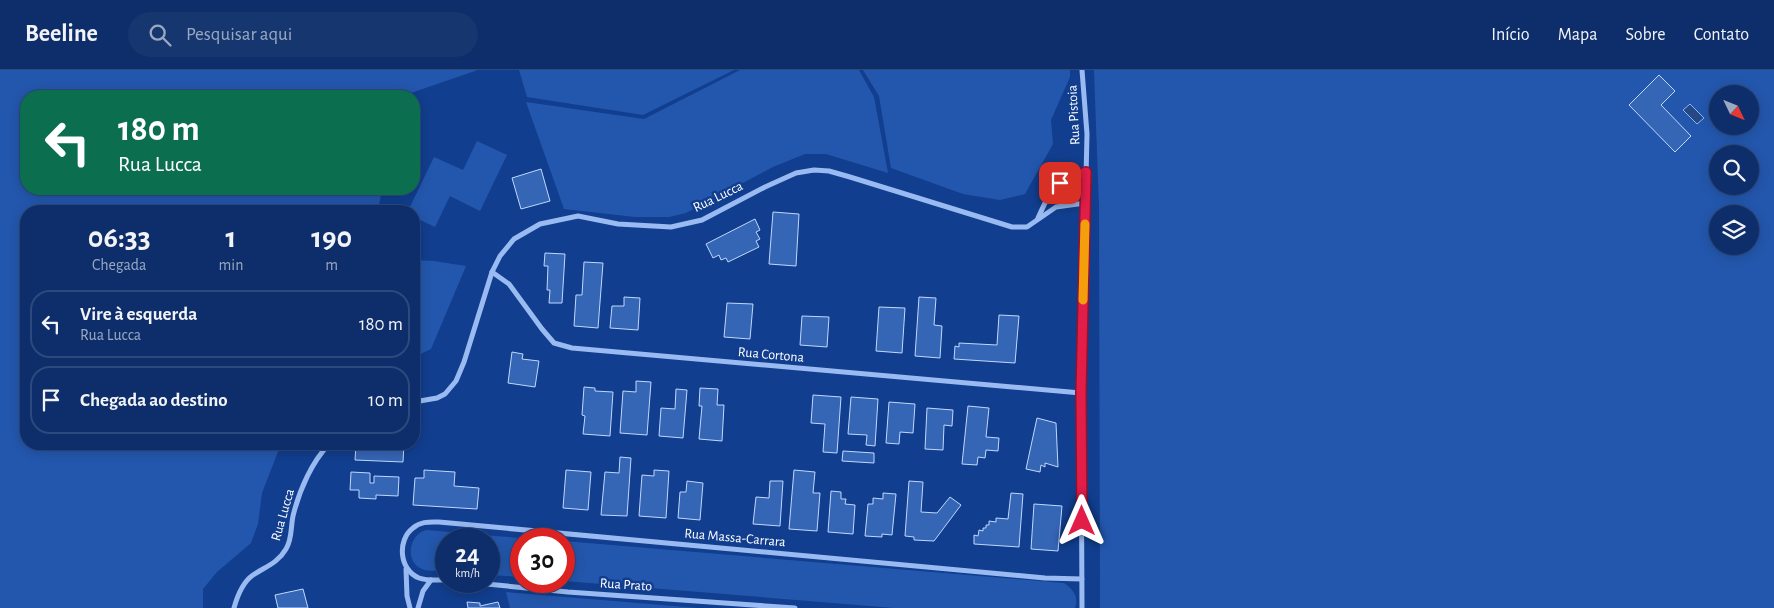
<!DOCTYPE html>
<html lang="pt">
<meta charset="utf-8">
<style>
:root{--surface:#0d2e6a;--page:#163670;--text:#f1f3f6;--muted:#9aa8c1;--line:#2d4a7e}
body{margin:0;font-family:"Alegreya Sans",sans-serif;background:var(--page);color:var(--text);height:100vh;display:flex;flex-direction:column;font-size:19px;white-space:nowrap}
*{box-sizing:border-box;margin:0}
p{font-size:16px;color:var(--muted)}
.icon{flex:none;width:28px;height:28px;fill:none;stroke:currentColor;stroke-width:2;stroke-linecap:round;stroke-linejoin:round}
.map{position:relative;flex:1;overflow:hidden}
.drawer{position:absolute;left:20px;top:135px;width:400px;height:245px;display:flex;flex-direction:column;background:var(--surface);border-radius:20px;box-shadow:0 2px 12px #0003,0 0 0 1px var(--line)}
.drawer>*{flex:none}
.top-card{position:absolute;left:20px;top:20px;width:400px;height:105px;border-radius:20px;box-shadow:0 2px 12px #0003,0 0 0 1px var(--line);background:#0b6e4f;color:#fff;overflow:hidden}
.needle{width:32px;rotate:133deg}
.fabs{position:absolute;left:1709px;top:15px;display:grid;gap:10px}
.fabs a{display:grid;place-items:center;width:50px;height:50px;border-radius:50%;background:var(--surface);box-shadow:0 2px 12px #0003,0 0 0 1px var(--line);font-size:25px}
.speed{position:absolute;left:435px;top:458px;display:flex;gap:10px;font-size:25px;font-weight:700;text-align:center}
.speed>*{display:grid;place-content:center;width:65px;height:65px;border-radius:50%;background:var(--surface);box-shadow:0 2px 12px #0003,0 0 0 1px var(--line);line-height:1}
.speed small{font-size:12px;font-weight:400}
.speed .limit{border:8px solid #d22;background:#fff;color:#111}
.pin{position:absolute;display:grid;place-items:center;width:42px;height:42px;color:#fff;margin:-21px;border-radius:10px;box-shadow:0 2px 8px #0006}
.me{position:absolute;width:55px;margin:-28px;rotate:0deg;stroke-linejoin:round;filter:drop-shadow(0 0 4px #0008)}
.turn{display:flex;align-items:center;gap:18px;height:105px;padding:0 15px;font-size:22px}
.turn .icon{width:65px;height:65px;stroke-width:2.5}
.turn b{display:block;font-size:35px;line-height:42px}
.eta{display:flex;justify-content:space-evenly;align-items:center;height:85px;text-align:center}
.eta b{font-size:30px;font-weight:600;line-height:35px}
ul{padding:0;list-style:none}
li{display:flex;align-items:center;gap:15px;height:68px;margin:0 10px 8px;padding:0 5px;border:2px solid var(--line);border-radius:20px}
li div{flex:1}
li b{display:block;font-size:19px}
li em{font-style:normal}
header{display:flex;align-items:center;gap:30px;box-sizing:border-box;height:70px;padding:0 25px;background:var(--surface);border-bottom:1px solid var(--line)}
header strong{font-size:24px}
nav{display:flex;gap:28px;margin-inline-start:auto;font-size:18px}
.search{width:350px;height:45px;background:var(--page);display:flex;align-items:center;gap:12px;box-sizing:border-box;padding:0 18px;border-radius:28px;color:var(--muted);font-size:19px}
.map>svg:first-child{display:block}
.green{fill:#2357ad;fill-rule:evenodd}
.water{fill:#264884;stroke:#8cb5f5}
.building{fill:#3565b5;stroke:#c1d8fd}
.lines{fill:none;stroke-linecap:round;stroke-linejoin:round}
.minor{stroke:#9abbf2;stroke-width:5}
.route-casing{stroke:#92132f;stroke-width:12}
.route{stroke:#e11d48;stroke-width:9}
.slow{stroke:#f59e0b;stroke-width:9}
.labels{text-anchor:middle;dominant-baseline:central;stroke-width:5;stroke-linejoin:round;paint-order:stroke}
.street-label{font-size:14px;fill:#fff;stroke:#113e8e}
</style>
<header>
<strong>Beeline</strong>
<div class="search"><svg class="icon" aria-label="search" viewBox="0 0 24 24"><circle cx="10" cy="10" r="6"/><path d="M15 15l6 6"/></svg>Pesquisar aqui</div>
<nav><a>Início</a><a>Mapa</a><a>Sobre</a><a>Contato</a></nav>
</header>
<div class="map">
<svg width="1774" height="538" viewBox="0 0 1774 538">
<rect width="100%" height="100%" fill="#113e8e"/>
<g class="green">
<path d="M0,0h478l-76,26h-376v93h356l-4,22h-352v233h255l-19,49 -4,31 -7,19 -34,29 -14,17v19h-203z"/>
<path d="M519,0h215l-91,45 -116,-18z"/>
<path d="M740,0h119l15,27 14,76 -62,-19h-21l-32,13 -87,46 -17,4h-34l-71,-8 -38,-107 118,17z"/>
<path d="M863,0h207v7l-19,43 2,24 -28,50 -25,6 -37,-6 -72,-26 -12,-72z"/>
<path d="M1094,0h680v538h-674l-1,-400zM1718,24h32v32h-32zM1718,84h32v32h-32zM1718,144h32v32h-32z"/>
<path d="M477,71l30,14 -27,56 -30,-15 -15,31 -21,-10v-6h-6l26,-54 29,13z"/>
<path d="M414,190l20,1 32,5 -35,83 -17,8z"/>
<path d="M427,460l104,9h-10v38l-32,-2v-36h-43v32c-7,-1 -17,1 -24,-2 -18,-7 -13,-36 5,-39z"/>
<path d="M564,471l500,42c9,6 15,14 11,25h-181l-330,-27z"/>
<path d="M506,522l192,16h-188z"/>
</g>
<path class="water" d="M1690,34l14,14 -7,6 -14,-14z"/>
<g class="building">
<path d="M1659,5l16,16 -14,14 30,31 -16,16 -46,-47z"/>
<path d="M541,99l9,32 -29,8 -9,-31z"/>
<path d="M773,142l26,2 -3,52 -27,-2z"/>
<path d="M755,149l5,11 -4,2 4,7 -4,2 3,6 -31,15 -2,-4 -5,2 -2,-5 -6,3 -7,-14z"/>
<path d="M545,183l20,1 -3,49h-13l1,-13h-3l1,-24h-4z"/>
<path d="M584,192l19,1 -5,65 -24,-2 2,-31h6z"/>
<path d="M624,227l16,1 -2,32 -28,-2 2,-22h12z"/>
<path d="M919,227l17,1 -2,27 8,1 -2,32 -25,-2z"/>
<path d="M727,233l26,1 -3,35 -26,-2z"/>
<path d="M879,237l26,1 -3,45 -26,-2z"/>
<path d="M999,245l20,1 -4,47 -61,-4 1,-13 4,1v-4l38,2z"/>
<path d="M802,246l27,1 -2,30 -27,-2z"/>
<path d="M512,282l11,2 -1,5 17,2 -4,26 -27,-4z"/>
<path d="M636,311l15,1 -4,53 -27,-2 3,-42 13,1z"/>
<path d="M584,317l11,1v3l18,1 -3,44 -27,-2 2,-18 -3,-1z"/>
<path d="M700,318l18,1 -1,16h7l-2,36 -23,-2 3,-33h-3z"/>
<path d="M676,319l11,1 -4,48 -24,-2 2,-28 14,1z"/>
<path d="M813,325l28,2 -4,56 -14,-1 2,-28 -14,-1z"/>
<path d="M851,327l27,2 -3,47 -9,-1 1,-10 -19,-1z"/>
<path d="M889,332l26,2 -2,29 -13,-1 -1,12 -13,-1z"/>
<path d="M968,336l21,2 -3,29 13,1 -1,13 -12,-1 -1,8 -7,-1 -1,8 -15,-1z"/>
<path d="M927,338l26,2 -1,16 -8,-1 -1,25 -18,-1z"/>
<path d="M1037,348l19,5 2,44 -13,-4v4l-4,-2 -1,7 -14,-3z"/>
<path d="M356,374h48l-1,18 -48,-2z"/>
<path d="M843,381l31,2v10l-32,-2z"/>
<path d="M620,387l11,1 -4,58 -26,-1 4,-43 14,1z"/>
<path d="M424,400l31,2 -1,14 25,2 -2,21 -64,-4 2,-27h9z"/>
<path d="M566,400l25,2 -3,38 -25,-2z"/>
<path d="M654,400l15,1 -3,47 -27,-2 3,-41 12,1z"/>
<path d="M794,400l21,2 -2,21h7l-3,38 -28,-2z"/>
<path d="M351,402l19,1v10h4v-7l25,1 -1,19 -22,-1v4l-17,-1v-8h-9z"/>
<path d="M687,411l16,2 -3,37 -22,-2 2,-26h6z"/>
<path d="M770,411h13l-3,45 -27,-2 3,-27 13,1z"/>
<path d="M909,411l14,1 -2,30 16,1 13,-16 11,8 -27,36 -20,-1v-3l-9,-1z"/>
<path d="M831,421l10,1v7h5l-1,5 10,1 -2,29 -25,-2z"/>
<path d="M883,423l13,1 -4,41 -10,-1v3l-17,-1 3,-32h5v-6l10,1z"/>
<path d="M1011,423l12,1 -4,53 -45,-3v-9l4,1 1,-6 4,1v-3h3v-3h3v-4l7,1v-4l12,1z"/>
<path d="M1034,434l28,2 -4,45 -27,-2z"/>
<path d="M303,519l5,19h-30l-3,-13z"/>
<path d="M467,532l13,1v3l18,-4 2,6h-32z"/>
</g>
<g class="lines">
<g class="minor">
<path d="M1038,148c15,-33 15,-33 48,-46"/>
<path d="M492,202l17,12 33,45 12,14 18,5 509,45"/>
<path d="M414,332l23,-4 8,-4 11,-13 8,-19 28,-90 8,-16 14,-17 26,-15 38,-8 40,8 53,3 31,-7 63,-33 31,-14 18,-3 15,1 21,6 162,50h15l29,-20 29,-4"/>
<path d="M406,499l1,27 3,12"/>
<path d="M446,510c-8,0 -19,1 -27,-2 -20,-8 -22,-38 -6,-50 8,-7 17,-6 26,-6l606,56 37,1"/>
<path d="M455,511l113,11 227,16"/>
<path d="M234,538c3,-11 9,-26 19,-33 12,-8 25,-12 33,-26 7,-11 4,-24 8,-37 6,-23 18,-50 35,-68"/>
<path d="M418,538l5,-17 8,-11"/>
<path d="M1082,538l-1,-215 6,-259 -5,-64"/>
</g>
</g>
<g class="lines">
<defs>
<path id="route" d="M1060,113l26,-11 -5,221 1,128"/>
</defs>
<use href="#route" class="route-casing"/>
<use href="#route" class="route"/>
<path class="slow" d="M1083,230l2,-76"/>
</g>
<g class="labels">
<g class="street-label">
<text transform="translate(1074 45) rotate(-93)">Rua Pistoia</text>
<text transform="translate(718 127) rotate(-26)">Rua Lucca</text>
<text transform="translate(771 285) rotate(5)">Rua Cortona</text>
<text transform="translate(283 445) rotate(-74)">Rua Lucca</text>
<text transform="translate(735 468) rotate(5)">Rua Massa-Carrara</text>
<text transform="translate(626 515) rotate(4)">Rua Prato</text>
</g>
</g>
</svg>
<div class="fabs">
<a><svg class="needle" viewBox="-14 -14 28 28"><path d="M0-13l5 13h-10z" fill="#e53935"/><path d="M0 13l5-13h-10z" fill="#9aa8c1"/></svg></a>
<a><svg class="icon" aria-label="search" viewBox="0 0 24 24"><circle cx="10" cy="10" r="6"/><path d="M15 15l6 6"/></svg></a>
<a><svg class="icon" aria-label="layers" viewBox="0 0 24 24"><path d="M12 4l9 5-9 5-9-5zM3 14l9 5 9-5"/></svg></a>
</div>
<div class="speed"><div>24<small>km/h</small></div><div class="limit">30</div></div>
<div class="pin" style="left:1060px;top:113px;background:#d93025"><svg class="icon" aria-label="arrive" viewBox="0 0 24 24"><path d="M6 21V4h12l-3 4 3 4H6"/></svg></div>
<svg class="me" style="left:1082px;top:451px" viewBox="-20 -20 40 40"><path d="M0-17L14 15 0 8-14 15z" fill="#e11d48" stroke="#fff" stroke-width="4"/></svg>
<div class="top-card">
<div class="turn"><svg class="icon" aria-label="left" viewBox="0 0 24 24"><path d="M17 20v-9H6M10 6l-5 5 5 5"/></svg><div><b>180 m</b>Rua Lucca</div></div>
</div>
<section class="drawer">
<div class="eta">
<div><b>06:33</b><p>Chegada</p></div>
<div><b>1</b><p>min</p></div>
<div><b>190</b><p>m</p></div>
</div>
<ul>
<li><svg class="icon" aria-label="left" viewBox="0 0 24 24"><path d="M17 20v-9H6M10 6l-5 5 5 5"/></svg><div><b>Vire à esquerda</b><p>Rua Lucca</p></div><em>180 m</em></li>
<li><svg class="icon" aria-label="arrive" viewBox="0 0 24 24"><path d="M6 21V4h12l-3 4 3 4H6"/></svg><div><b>Chegada ao destino</b></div><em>10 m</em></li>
</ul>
</section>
</div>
